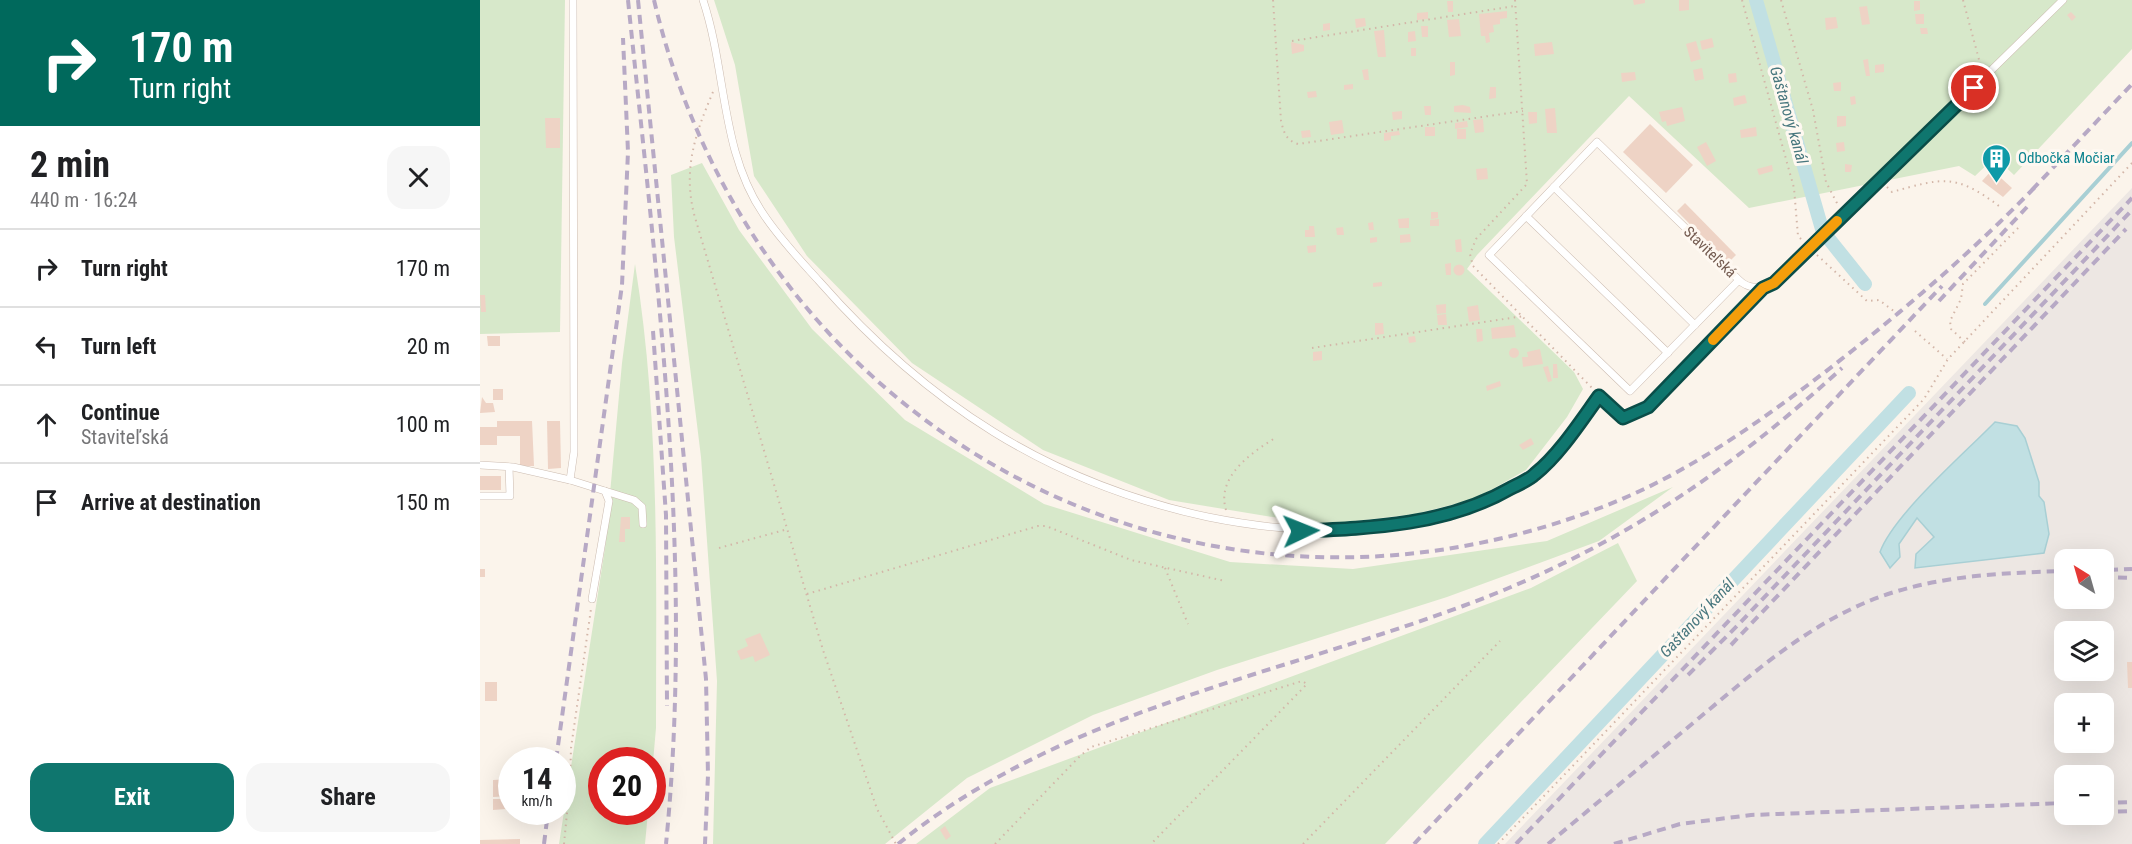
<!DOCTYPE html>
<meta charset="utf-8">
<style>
:root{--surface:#fff;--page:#f6f6f6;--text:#202124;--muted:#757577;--line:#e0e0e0;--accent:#0f766e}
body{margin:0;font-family:"Roboto Condensed",sans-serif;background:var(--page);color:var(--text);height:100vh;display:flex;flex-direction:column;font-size:22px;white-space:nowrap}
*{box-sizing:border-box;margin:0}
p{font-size:20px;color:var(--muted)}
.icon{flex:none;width:33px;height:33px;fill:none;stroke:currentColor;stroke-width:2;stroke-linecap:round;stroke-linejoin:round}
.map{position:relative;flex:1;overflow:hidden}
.panel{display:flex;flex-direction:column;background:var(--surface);width:480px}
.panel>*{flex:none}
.top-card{background:#00695c;color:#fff;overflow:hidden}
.needle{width:39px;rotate:323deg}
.controls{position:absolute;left:1574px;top:549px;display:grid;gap:12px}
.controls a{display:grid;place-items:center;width:60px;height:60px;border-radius:12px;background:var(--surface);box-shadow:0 6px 24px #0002;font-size:30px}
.speed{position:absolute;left:18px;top:747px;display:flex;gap:12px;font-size:30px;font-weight:700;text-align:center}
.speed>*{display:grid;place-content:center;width:78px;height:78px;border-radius:50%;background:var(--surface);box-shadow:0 6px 24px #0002;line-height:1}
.speed small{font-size:15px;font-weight:400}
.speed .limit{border:9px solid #d22;background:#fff;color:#111}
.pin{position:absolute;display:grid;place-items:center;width:51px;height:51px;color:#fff;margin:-26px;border:3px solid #fff;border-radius:50%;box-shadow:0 2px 6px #0007}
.me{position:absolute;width:66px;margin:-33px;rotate:88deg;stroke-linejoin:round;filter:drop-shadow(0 0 4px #0008)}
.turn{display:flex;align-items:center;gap:21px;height:126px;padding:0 30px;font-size:27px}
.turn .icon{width:78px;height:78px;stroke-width:2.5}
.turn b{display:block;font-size:42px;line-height:51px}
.round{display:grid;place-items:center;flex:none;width:63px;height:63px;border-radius:18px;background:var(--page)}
.head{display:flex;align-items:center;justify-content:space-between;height:102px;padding:0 30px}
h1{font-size:36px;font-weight:700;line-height:45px}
.primary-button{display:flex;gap:12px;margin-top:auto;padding:12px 30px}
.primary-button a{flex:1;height:69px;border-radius:18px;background:var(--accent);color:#fff;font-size:24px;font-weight:700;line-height:69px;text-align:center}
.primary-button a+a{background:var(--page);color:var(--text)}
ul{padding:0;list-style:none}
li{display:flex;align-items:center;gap:18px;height:78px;padding:0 30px;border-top:2px solid var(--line)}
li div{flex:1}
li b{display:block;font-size:22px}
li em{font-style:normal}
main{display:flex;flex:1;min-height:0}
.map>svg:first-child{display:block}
.industrial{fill:#ede7e3;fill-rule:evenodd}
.green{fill:#d7e8ca}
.water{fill:#c1e0e3;stroke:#a8cfd4;stroke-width:1.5}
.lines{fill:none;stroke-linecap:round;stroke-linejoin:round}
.stream{stroke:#a8cfd4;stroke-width:4}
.canal{stroke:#c1e0e3;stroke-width:14}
.building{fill:#eed3c5}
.service-casing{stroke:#ccbcb1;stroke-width:8}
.path{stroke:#d3b6a8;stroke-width:2;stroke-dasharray:1.5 4.5;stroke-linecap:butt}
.service{stroke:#fff;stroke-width:7}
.rail{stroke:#b7a9c5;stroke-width:4;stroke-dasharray:9 6;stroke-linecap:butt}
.route-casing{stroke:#0a4d48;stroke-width:15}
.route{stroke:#0f766e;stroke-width:10}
.slow{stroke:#f59e0b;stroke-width:10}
.labels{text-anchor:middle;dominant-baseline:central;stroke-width:6;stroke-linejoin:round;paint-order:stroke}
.culture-label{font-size:15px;fill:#0d838f;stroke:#fef8f1;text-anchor:start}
.street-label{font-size:15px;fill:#745b50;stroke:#fef8f1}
.water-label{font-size:16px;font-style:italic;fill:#48777e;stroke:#fef8f1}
</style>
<main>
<section class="panel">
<div class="top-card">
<div class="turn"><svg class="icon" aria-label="right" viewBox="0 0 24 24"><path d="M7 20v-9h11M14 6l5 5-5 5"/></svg><div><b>170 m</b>Turn right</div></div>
</div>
<div class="head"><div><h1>2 min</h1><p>440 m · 16:24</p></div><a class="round"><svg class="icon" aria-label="close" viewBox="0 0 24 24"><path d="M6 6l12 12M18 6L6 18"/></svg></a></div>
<ul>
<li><svg class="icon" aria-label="right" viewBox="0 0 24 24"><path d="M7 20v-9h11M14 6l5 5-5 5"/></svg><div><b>Turn right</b></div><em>170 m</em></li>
<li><svg class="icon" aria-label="left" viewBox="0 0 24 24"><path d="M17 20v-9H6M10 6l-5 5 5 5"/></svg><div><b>Turn left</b></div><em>20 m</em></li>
<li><svg class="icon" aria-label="ahead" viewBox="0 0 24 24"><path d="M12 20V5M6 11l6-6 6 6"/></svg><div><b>Continue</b><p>Staviteľská</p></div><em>100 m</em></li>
<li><svg class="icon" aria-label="arrive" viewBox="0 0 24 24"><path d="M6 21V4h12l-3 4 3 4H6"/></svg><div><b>Arrive at destination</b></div><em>150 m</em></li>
</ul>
<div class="primary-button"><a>Exit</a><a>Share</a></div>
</section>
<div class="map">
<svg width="1652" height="844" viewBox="0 0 1652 844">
<rect width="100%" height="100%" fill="#fbf4eb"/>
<path class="industrial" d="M1652,188v656h-627zM1584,560h39v38h-39zM1584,632h39v38h-39zM1584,704h39v38h-39zM1584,776h39v38h-39z"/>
<g class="green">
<path d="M0,0h85l-5,332 -80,2z"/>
<path d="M234,0h1418v49l-118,126 -19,-18 -20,19 -16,-10 -210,42 -120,-112 -152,159 -10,14 107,103 9,17 -16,28 -41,53 -51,29 -60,15 -94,11 -152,-25 -126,-50 -131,-87 -105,-107 -53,-80 -19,-111z"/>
<path d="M222,163l37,67 73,99 93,91 139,84 186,58 123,7 194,-28 126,-54 -74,54 -152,56 -230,73 -124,45 -126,63 -82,66h-172l4,-163 -16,-224 -27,-220 -3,-62z"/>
<path d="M155,264c25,154 21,309 21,464l-3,34 -51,-2v52h46l-3,32h-86l46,-296 17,-185z"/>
<path d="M1138,543l19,38 -252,263h-469l74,-56 541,-200z"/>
</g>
<path class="water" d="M1515,422l22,4 8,12 14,44v14l5,6 5,32 -5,19 -129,15 1,-14 18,-17 -17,-19 -18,26 1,13 -10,11 -10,-16c14,-38 85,-99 115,-130z"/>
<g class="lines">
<path class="stream" d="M1505,304l147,-161"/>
<g class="canal">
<path d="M1276,0l66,229"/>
<path d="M1349,239l36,45"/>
<path d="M1005,844l424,-451"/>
</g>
</g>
<g class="building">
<path d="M1153,0h12v3l-11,2z"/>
<path d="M1199,0h10v10l-10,1z"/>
<path d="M967,1h6v11h-5z"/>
<path d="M1434,1h6v9l-6,1z"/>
<path d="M1387,6l3,18 -8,1 -3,-18z"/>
<path d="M1027,11v7l-7,1v5l-7,1 1,7 -5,1 1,9 -4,1 -1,-7h-4l-2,-22z"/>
<path d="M948,12v7l-11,1v-7z"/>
<path d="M1591,12l5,5 -4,4 -5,-6z"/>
<path d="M1435,14h9v10h-8z"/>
<path d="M1356,17l2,11 -12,2 -1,-12z"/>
<path d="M885,18l1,8 -10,2 -1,-9z"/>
<path d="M979,19l2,17 -12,1 -2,-17z"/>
<path d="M850,23v7l-7,1v-7z"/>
<path d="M941,26h7v11h-6z"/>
<path d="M1440,28h7l1,6h-7z"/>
<path d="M904,30l2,27h-8l-4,-26z"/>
<path d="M935,31l1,10 -8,1v-10z"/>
<path d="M1232,38l2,9 -12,3 -2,-9z"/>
<path d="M1216,41l5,18 -10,3 -5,-18z"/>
<path d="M811,42l13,3v6l-12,3z"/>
<path d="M1072,42l2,12 -19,2 -1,-12z"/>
<rect x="931" y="48" width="5" height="8"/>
<path d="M1388,59l2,17h-4l-3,-16z"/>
<path d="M970,62h5v13l-5,1z"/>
<path d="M1404,64v8l-9,1v-8z"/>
<path d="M1222,68l2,11 -9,2 -2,-11z"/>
<path d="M888,69l1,11h-5l-2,-10z"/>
<path d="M1155,72l1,8 -14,2 -1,-9z"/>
<path d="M1256,73l1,9 -8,1 -1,-9z"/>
<path d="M1361,82v9h-7l-1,-8z"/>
<path d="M873,84v5l-9,1v-5z"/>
<path d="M1010,87h6v11l-7,1z"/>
<path d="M836,91l1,6 -9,1 -1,-6z"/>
<path d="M1265,95l2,8 -13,3 -1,-8z"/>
<path d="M1375,96l1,8 -5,1 -1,-8z"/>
<path d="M983,105l7,2 1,6 -17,-1v-6z"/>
<path d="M944,106h7v9h-6z"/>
<path d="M1202,107l3,14 -18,5 -1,-5 -4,1 -3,-10z"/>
<path d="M1075,108l2,25h-10l-2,-24z"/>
<path d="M922,111v8l-9,1 -1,-8z"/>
<path d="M1048,112h9v11l-8,1z"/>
<path d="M1357,116h9v10l-9,1z"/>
<path d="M65,118h15v30h-14z"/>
<path d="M1003,119l1,13 -9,1 -2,-13z"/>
<path d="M862,120l2,13 -13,2 -2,-13z"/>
<path d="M987,121l1,6 -13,2v-6z"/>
<path d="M1170,124l43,41 -27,28 -43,-41z"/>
<rect x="945" y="127" width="10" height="9"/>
<path d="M1276,127l1,9 -16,2 -1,-8z"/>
<rect x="977" y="129" width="9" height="10"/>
<path d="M830,130l1,7 -9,1 -1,-7z"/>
<path d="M919,131l1,4 -9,1v4l-7,1v-8z"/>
<path d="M1226,142l10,19 -9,5 -10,-19z"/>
<path d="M1364,142l1,9 -8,1 -1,-9z"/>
<path d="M1365,164l7,1 -1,7h-6z"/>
<path d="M1292,165l1,6 -14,4 -2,-6z"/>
<path d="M1007,168l1,11 -11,1 -1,-11z"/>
<path d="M1512,170l20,18 -9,9 -21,-16z"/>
<path d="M1205,203l51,52 -8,8 -51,-52z"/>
<path d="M951,212h7v6l-7,1z"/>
<path d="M929,218v10h-10l-1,-9z"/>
<path d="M959,219v7h-9v-6z"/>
<path d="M893,222l1,8h-5l-1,-7z"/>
<path d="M829,226h5l1,11h-10v-7h4z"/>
<path d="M863,227l1,8h-7l-1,-7z"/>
<path d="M930,234l1,8 -11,1v-8z"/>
<path d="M897,237v5l-7,1v-5z"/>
<path d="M981,239l1,13h-6l-1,-12z"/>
<path d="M836,245v7l-8,1 -1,-7z"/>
<path d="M971,263v12h-5l-1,-11z"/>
<circle cx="979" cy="270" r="5.5"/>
<path d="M902,282v4l-9,1v-4z"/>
<path d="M0,295h5l1,17h-5z"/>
<path d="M966,304v9l-9,1 -1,-9z"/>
<path d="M998,305l2,15 -11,2 -2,-15z"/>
<path d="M966,314l1,11h-9l-1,-10z"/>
<path d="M895,323h8l1,11 -9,1z"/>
<path d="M1034,325l2,12 -24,2 -1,-11z"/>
<path d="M996,329h6l1,12 -6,1z"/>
<path d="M7,336h13v10h-12z"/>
<path d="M935,336l1,6 -7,1 -1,-6z"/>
<circle cx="1034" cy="353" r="5"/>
<path d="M1060,349l3,15 -20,3 -1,-10h6l-1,-5z"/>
<path d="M842,351v9l-9,1v-9z"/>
<path d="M1073,364h4l1,14h-5z"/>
<path d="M1068,366l4,15 -4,1 -5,-15z"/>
<path d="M1020,381l1,5 -14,5 -1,-5z"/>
<rect x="13" y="389" width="10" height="11"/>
<path d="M2,397l4,6h7l2,9 -15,1z"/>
<path d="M17,421h35l2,45h-14v-30h-23v9h-17v-18h17z"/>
<path d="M67,421h13l1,47 -13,1z"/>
<path d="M1051,438l3,6 -11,6 -4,-5z"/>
<rect x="0" y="476" width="21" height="14"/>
<path d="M141,517h9v12h-5v13h-6z"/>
<rect x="0" y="569" width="5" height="8"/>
<path d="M280,633l10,22 -15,7 -2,-6 -12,4 -4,-9 11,-5 -3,-7z"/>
<path d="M1647,662h5v26h-4z"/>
<rect x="5" y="682" width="12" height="19"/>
<path d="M32,779v17l-19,1v-17z"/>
<path d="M13,799h12l1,10 -13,1z"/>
<path d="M465,826l6,10 -5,4 -6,-10z"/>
<path d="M40,839v5h-40v-4z"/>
</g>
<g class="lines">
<defs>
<g id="service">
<path d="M223,0c24,72 17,151 61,215 16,24 36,45 55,66 107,122 229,202 389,236 59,12 117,17 176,9 52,-7 106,-20 149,-50 23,-16 49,-57 66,-80l24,22 25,-11 115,-119"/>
<path d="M1074,187l141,138"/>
<path d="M1046,216l142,137"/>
<path d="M1259,280l-109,111 -141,-136 108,-113 142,138c10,10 22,8 35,3l289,-283"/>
<path d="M0,465l33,2 57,13 35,11 4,10 -17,98"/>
<path d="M90,480l4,-28 -1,-452"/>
<path d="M125,491l29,9 8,7 1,17"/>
<path d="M0,496h30l-1,-29"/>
</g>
</defs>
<use href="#service" class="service-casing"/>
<g class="path">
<path d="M793,0l8,121c3,12 5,19 17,23l225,-33"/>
<path d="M1035,0l12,184 -51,55 -6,15 3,12 120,123"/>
<path d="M1262,0l52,188 4,48 4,4"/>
<path d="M1301,0l32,110 13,72 13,25"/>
<path d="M1483,0l18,67"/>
<path d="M812,41l223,-35"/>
<path d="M233,92c-18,42 -30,77 -19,122l129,436 54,159 19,35"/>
<path d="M1407,187l5,5c50,-14 63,-19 107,14"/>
<path d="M1337,255l50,46 12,-1 16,12"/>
<path d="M1435,331l32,28"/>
<path d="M1485,342l-14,-13 -1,-8 11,-22 2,-15 57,-58"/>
<path d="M832,348l212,-32"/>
<path d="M746,510c-10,-33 25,-57 49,-72"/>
<path d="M239,548l69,-19"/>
<path d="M685,568l23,56"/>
<path d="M327,594l231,-68h8l85,34 94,21"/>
<path d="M84,844l6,-62 1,-34 20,-139"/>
<path d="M515,844l85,-88 11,-9 211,-66 5,3 -156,160"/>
<path d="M823,844l197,-203"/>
<path d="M1018,844l426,-445 24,-40 184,-196"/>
</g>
<use href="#service" class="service"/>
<g class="rail">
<path d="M148,0c29,281 66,561 38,844"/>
<path d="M158,0l68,679 2,96 -3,69"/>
<path d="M174,0c100,426 530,666 943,509 84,-31 157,-83 228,-137 75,-58 147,-120 213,-188"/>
<path d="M1552,190l100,-106"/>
<path d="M1459,301l88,-94"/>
<path d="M173,331l13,184 1,191"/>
<path d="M1629,570l23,-1"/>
<path d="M1623,577l29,1"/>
<path d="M1251,645l395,-416"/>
<path d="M1208,675l49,-49 395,-416"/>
<path d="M76,760l66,-475 6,-133 -5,-114"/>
<path d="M1623,803l29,-1"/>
<path d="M1623,812l29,-1"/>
<path d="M64,844l4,-32"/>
<path d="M418,844c163,-132 373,-167 565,-238 149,-55 262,-131 379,-238"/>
<path d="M934,844l528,-558"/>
<path d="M1036,844l616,-646"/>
<path d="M1068,844c50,-42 101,-84 151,-126 59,-49 115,-99 189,-124 58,-19 116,-21 176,-23"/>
<path d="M1134,844l66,-20 71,-9 313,-12"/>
</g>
</g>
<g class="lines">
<defs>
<path id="route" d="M821,531c72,-3 146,-6 210,-43 8,-4 18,-8 24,-14 24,-19 46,-53 64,-78l24,22 25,-11 115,-119 11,-5 200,-195"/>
</defs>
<use href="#route" class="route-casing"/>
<use href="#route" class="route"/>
<path class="slow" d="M1233,340l50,-52 11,-5 63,-62"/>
</g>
<defs>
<symbol id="building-pin" viewBox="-11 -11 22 30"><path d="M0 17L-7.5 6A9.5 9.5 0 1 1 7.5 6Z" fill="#0f9aa8" stroke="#fef8f1"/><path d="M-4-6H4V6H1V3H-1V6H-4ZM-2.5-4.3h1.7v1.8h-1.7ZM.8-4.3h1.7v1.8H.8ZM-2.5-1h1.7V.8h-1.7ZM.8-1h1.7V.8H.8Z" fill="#fff"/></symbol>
</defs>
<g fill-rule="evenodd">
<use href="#building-pin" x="1500" y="142" width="33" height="45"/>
</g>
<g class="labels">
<g class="culture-label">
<text x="1538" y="158">Odbočka Močiar</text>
</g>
<g class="street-label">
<text transform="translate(1230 252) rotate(44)">Staviteľská</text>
</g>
<g class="water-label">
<text transform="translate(1309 115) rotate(74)">Gaštanový kanál</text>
<text transform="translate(1217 618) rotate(-47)">Gaštanový kanál</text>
</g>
</g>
</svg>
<div class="controls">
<a><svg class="needle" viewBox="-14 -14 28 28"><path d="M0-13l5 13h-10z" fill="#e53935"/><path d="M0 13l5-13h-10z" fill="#757577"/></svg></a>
<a><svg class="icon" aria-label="layers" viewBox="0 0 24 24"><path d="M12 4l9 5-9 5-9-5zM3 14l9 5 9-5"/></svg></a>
<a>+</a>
<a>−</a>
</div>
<div class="speed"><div>14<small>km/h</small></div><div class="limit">20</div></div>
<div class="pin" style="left:1494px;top:88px;background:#d93025"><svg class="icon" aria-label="arrive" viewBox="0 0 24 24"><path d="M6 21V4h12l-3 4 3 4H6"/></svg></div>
<svg class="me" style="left:821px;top:531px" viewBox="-20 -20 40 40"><path d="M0-17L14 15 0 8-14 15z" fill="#0f766e" stroke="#fff" stroke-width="4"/></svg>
</div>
</main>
